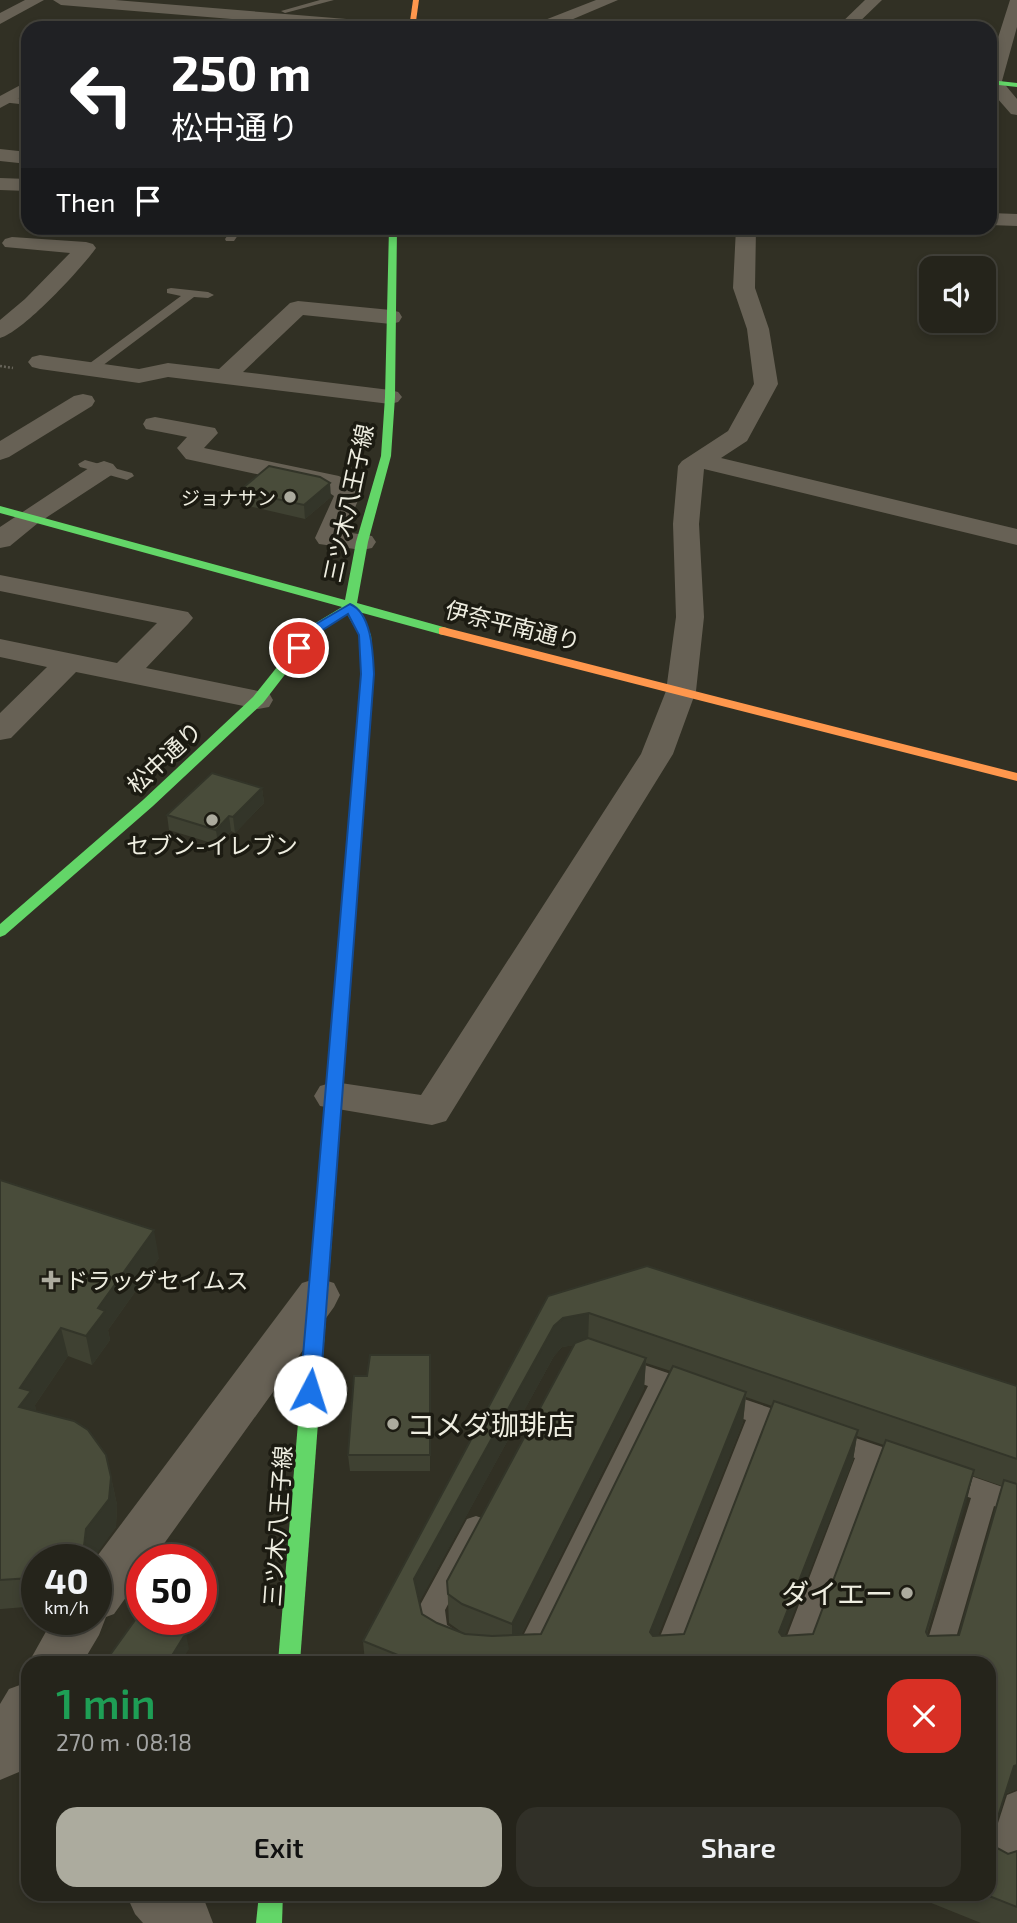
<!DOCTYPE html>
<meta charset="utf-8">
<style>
:root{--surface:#25241b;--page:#313028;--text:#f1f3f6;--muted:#a3a4a3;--line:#42413a;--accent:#acab9e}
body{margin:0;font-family:"Exo 2","Noto Sans JP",sans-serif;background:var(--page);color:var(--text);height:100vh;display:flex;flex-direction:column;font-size:26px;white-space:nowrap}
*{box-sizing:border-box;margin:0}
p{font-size:23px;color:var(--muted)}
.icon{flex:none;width:38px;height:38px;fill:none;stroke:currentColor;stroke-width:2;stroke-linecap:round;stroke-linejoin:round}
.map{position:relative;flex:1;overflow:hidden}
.drawer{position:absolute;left:21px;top:1656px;width:975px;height:245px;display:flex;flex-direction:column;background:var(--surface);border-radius:21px;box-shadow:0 4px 10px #0003,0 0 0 2px var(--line)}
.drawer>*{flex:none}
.hud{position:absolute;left:21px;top:21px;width:976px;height:214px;border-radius:21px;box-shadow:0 4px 10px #0003,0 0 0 2px var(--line);background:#202124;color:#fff;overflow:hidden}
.tools{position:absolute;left:919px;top:256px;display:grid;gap:14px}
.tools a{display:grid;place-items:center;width:77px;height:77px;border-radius:14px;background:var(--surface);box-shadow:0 4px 10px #0003,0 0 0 2px var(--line);font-size:35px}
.speed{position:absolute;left:21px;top:1544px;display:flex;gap:14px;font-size:35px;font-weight:700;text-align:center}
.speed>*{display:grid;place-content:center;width:91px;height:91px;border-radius:50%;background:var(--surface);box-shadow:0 4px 10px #0003,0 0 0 2px var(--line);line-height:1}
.speed small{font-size:18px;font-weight:400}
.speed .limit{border:10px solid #d22;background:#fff;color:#111}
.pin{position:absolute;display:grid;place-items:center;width:60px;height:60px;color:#fff;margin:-30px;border:4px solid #fff;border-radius:50%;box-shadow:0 2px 7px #0007}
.me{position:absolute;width:77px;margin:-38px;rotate:5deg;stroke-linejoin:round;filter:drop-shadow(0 0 5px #0008)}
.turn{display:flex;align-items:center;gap:24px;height:147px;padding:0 35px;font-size:32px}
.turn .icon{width:91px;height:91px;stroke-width:2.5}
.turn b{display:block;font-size:49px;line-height:60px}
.then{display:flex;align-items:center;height:66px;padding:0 35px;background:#0003;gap:14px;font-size:26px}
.round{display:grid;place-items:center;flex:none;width:74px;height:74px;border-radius:21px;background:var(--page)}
.headline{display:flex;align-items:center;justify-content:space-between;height:119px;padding:0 35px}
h1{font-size:42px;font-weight:600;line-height:52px;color:#1e9e55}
.action{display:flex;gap:14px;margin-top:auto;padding:14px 35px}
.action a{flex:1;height:80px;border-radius:21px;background:var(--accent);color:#111;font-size:28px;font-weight:600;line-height:80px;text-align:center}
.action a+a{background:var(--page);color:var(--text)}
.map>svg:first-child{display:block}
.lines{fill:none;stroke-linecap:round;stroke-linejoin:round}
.path{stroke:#67645a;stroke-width:2.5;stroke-dasharray:2 2;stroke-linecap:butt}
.lane{fill:#676155;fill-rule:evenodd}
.street{fill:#676155;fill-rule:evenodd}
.fast{fill:#63d668;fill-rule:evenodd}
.slow{fill:#ff974d;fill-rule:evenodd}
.jam{fill:#b3261e;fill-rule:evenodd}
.wall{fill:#3f4132;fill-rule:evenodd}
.shaded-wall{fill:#333529}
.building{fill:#494c3a;stroke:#333529;stroke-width:2}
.route{fill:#1a73e8;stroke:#114b97;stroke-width:2}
.poi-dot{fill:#acab9e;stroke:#1c1b12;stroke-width:2.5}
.labels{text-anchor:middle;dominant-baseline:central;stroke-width:7;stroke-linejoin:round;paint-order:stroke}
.far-poi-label{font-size:19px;fill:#eeede0;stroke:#1c1b12;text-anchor:end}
.street-label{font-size:23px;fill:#eeede0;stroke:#1c1b12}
.poi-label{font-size:23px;fill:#eeede0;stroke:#1c1b12}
.near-poi-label{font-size:28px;fill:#eeede0;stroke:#1c1b12;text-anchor:start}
</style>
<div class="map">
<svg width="1017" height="1923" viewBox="0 0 1017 1923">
<rect width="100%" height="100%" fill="#313024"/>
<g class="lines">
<path class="path" d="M0,366l13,2"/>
<g class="lane">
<path d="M320,0h14l-49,13 -4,-2z"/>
<path d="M5,97l23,2v6l-26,-3 -2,-2z"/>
<path d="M233,228h10l-9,13h-8l-1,-2z"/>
<path d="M171,288l37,4 6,3 -6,3 -14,-1 -100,75h-8v-6l95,-70 -14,-3v-4z"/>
<path d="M85,460l47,13 2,3 -7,4 -47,-13 -2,-3z"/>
<path d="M621,1357l76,26 3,7 -3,7 -9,3 -19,-7 -131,269h-28l138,-276 -35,-12 -4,-7 4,-7z"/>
<path d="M720,1391l80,27 3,7 -3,7 -9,3 -23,-8 -90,235h-28l96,-242 -35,-12 -3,-7 3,-7z"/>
<path d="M832,1430l80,27 4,7 -4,7 -9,4 -25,-9 -73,196h-28l78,-204 -32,-11 -3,-7 3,-7z"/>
<path d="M945,1467l72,25v22l-23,-8 -45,156h-28l50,-164 -35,-12 -4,-8 4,-8z"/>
<path d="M476,1516l9,3 4,8 -44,83 2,15 10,6 4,9 -4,9 -10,3 -22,-11 -7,-32 49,-90z"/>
<path d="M1017,1791v66l-6,18 -11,4 -11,-6v-22l18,-56z"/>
</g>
<g class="street">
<path d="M25,0h19l-44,24v-11z"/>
<path d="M53,0h62l281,23 8,5h-64l-279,-23z"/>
<path d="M596,0h22l-66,28h-22l2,-3z"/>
<path d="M865,0h17l-29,28h-17z"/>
<path d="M1010,0h7v27l-15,54 15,18v16l-6,-1 -21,-24v-27z"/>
<path d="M28,81v12l-28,15v-12z"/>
<path d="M0,149l28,3v12l-28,-3z"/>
<path d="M0,178l28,1v12l-28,-1z"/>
<path d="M990,213l27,1v12l-27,-1z"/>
<path d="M736,228h20l-1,60 14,41 9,55 -31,57 -26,17 296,71v16l-313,-76 -5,55 5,93 -8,74 -23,63 -227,367 -14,4 -112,-19 -6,-10 6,-10 14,-4 87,13 220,-341 25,-63 10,-74 -3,-93 5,-58 4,-5 46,-30 26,-47 -7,-55 -14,-41z"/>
<path d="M12,237l74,5 7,2 3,4c-15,21 -73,84 -96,90v-18l25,-21 45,-46 -65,-6 -3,-4 3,-4z"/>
<path d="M298,301l93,9 8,2 3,5 -3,5 -8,2 -88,-9 -60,57 147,18 8,2 4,5 -4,5 -8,2 -222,-27 -29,6 -99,-14 -8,-2 -4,-5 4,-5 8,-2 99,14 29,-6 51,6 71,-66z"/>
<path d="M83,394l9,2 3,5 -3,5 -83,51 -9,3v-19l74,-45z"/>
<path d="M155,417l60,11 3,5 -14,15 135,28 18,11 4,6 -16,39 27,4 4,6 -4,6 -10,2 -43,-6 -4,-6 19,-42 -12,-8 -136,-29 -9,-11 10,-11 -41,-8 -3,-5 3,-5z"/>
<path d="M104,461l9,3 4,5 -4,5 -75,49 -28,23 -10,2v-21l95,-63z"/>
<path d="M0,575l188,37 5,6 -5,6 -42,44 112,23 11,2 4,7 -4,7 -11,2 -182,-37 -65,66 -11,2v-27l47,-46 -47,-10v-18l117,24 40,-40 -157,-32z"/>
<path d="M318,1278l16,5 6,12 -6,12 -181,252h-11v16l-28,39 -8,3 -7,18 -16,27h-54l24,-43h43l-1,-60 207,-276z"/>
<path d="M28,1682v75l-9,15 -19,8v-76l9,-15z"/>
<path d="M126,1894h70l9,8 8,21h-70l-8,-9z"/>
</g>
<g class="fast">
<path d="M990,80l27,3v4l-27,-3z"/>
<path d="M389,228h8l-2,169 -4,59 -23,86 -11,61 90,25 2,3 -6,4 -84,-23 12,23 3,39 -7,97 -7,4 -7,-4 9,-97 -3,-39 -12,-21 -30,19 -54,70 -110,103 -148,129 -5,2v-13l143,-124 110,-103 56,-70 33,-20 -342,-94v-7l345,94 11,-58 25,-86 4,-59z"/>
<path d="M327,1177l6,2 3,5 -36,478h-22l40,-478 3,-5z"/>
<path d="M259,1894h24l-1,29h-26z"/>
</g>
<g class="slow">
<path d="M413,0h6l-4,28h-6z"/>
<path d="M443,627l574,146v8l-578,-147v-6z"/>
</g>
<path class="jam" d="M360,767l7,4 -31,413 -3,5h-12l-3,-5 35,-413z"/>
</g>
<g class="wall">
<path d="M239,491l92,6 -26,22 -65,-15z"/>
<path d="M262,788l2,15 -29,30 -4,-2 -13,14 -49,-15 -2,-15z"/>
<path d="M0,1180l159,78 -51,72 2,10 -18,25 -24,-9 -33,49 1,7 75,65 6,28 -1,22 -23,30 -56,2v47l-36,3h-1z"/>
<path d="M548,1296l469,90v403l-12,5 -9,29 1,25 11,6 9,-3v72h-36l-72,-29h80v-232h-624l-2,-21zM574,1345l-127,236 2,42 14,10 -26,-10 -15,-9 -3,-12 135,-246 8,-9zM646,1363l25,8 -130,263 -20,1 123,-247zM746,1397l26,9 -88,228 -26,1 85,-213zM857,1436l27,9 -71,189 -29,2 69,-176zM973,1476l29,10 -43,149 -31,1 -1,-2z"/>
<path d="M430,1355v116h-80l-2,-16 19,-79z"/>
</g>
<g class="shaded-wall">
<path d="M330,483l1,14 -26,22 -1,-14z"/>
<path d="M262,788l2,15 -29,30 -2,-16z"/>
<path d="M229,816l2,15 -13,14 -2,-15z"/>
<path d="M154,1230l5,28 -51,72 2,10 -18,25 -6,-29 12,-28z"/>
<path d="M589,1313l-1,30 -26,4 -8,9 -138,252 -2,-29 140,-253 9,-8z"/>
<path d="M61,1328l7,28 -33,49 3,14 -19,-12 1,-19z"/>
<path d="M430,1355l1,16 -1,100z"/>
<path d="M646,1358l-2,30 -132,265v-29z"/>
<path d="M746,1392l-3,30 -95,239 2,-29z"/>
<path d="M858,1430l-5,30 -78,201 4,-29z"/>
<path d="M974,1470l-7,30 -49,161 8,-29z"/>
<path d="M111,1477l6,28 -1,22 -23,32h-27l20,-30z"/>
<path d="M37,1575v25l-6,-22z"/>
<path d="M186,1633l3,16 -8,13h-13z"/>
<path d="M1017,1765v24l-13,5 10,-28z"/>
</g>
<g class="building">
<path d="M269,466l51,11 10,6 -26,22 -65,-14z"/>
<path d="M212,773l50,15 -29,29 -4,-1 -13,14 -49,-15z"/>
<path d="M0,1180l154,50 -56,78 7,3 -19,25 -25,-8 -41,60 11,3 -12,16 55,14 14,9 18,25 5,22 -2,22 -23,30 -2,17 -16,12 -2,1h-29v16l-6,3 -31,2z"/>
<path d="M647,1266l370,120v73l-428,-146 -26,5 -9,8 -140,253 8,35 15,9 28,11 27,2 49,-2 132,-268 73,26 -96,240 3,4 31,-2 90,-233 84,29 -79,202 3,4 31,-2 73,-194 88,30 -48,162 2,4 31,-1 45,-155 13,4v281l-3,1 -18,57 1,25 11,6 9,-3v56l-33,-13h5v-232h-574l-52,-21 185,-345z"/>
<path d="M588,1338l58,20 -134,266 -50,-20 -14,-10 -1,-13 128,-238z"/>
<path d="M370,1355h60v100h-82l6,-79h13z"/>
<path d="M138,1616l4,1v2h4l40,14 -18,29h-63z"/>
</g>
<path class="route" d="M350,604c22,9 23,50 24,70l-54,717 -3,6 -7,2 -7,-2 -3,-6 61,-717 -2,-39 -11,-21 -30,19 -14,18 -5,1 -6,-4 16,-20z"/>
<g class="poi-dot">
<circle cx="290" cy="497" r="7"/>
<circle cx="212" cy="820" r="7"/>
<path d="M47.5 1269.5h7v7h7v7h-7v7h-7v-7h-7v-7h7z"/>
<circle cx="393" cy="1424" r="7"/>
<circle cx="907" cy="1593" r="7"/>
</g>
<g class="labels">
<g class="far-poi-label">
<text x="276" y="497">ジョナサン</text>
</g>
<g class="street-label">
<text transform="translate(348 503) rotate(-78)">三ツ木八王子線</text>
<text transform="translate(513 625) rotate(14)">伊奈平南通り</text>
<text transform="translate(164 757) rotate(-43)">松中通り</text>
<text transform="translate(277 1526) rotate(-86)">三ツ木八王子線</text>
</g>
<g class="poi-label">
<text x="212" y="845">セブン-イレブン</text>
<text x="65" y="1280" text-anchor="start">ドラッグセイムス</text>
</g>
<g class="near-poi-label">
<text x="407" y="1424">コメダ珈琲店</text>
<text x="893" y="1593" text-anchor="end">ダイエー</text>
</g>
</g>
</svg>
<div class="tools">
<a><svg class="icon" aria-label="sound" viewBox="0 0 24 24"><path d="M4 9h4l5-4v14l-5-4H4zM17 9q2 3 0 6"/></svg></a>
</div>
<div class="speed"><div>40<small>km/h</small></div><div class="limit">50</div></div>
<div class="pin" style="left:299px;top:648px;background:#d93025"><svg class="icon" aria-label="arrive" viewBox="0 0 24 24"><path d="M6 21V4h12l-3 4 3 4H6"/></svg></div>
<svg class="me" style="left:310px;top:1391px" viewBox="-20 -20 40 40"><circle r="19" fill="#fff"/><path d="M0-13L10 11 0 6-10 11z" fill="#1a73e8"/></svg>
<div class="hud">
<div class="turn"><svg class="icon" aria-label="left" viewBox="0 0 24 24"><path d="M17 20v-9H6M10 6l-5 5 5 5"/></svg><div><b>250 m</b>松中通り</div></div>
<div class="then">Then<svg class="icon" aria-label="arrive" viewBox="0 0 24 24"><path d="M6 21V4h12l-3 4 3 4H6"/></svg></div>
</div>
<section class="drawer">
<div class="headline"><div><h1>1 min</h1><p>270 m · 08:18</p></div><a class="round" style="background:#d93025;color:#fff"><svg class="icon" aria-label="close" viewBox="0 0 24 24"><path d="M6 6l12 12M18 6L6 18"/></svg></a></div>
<div class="action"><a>Exit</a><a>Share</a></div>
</section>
</div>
